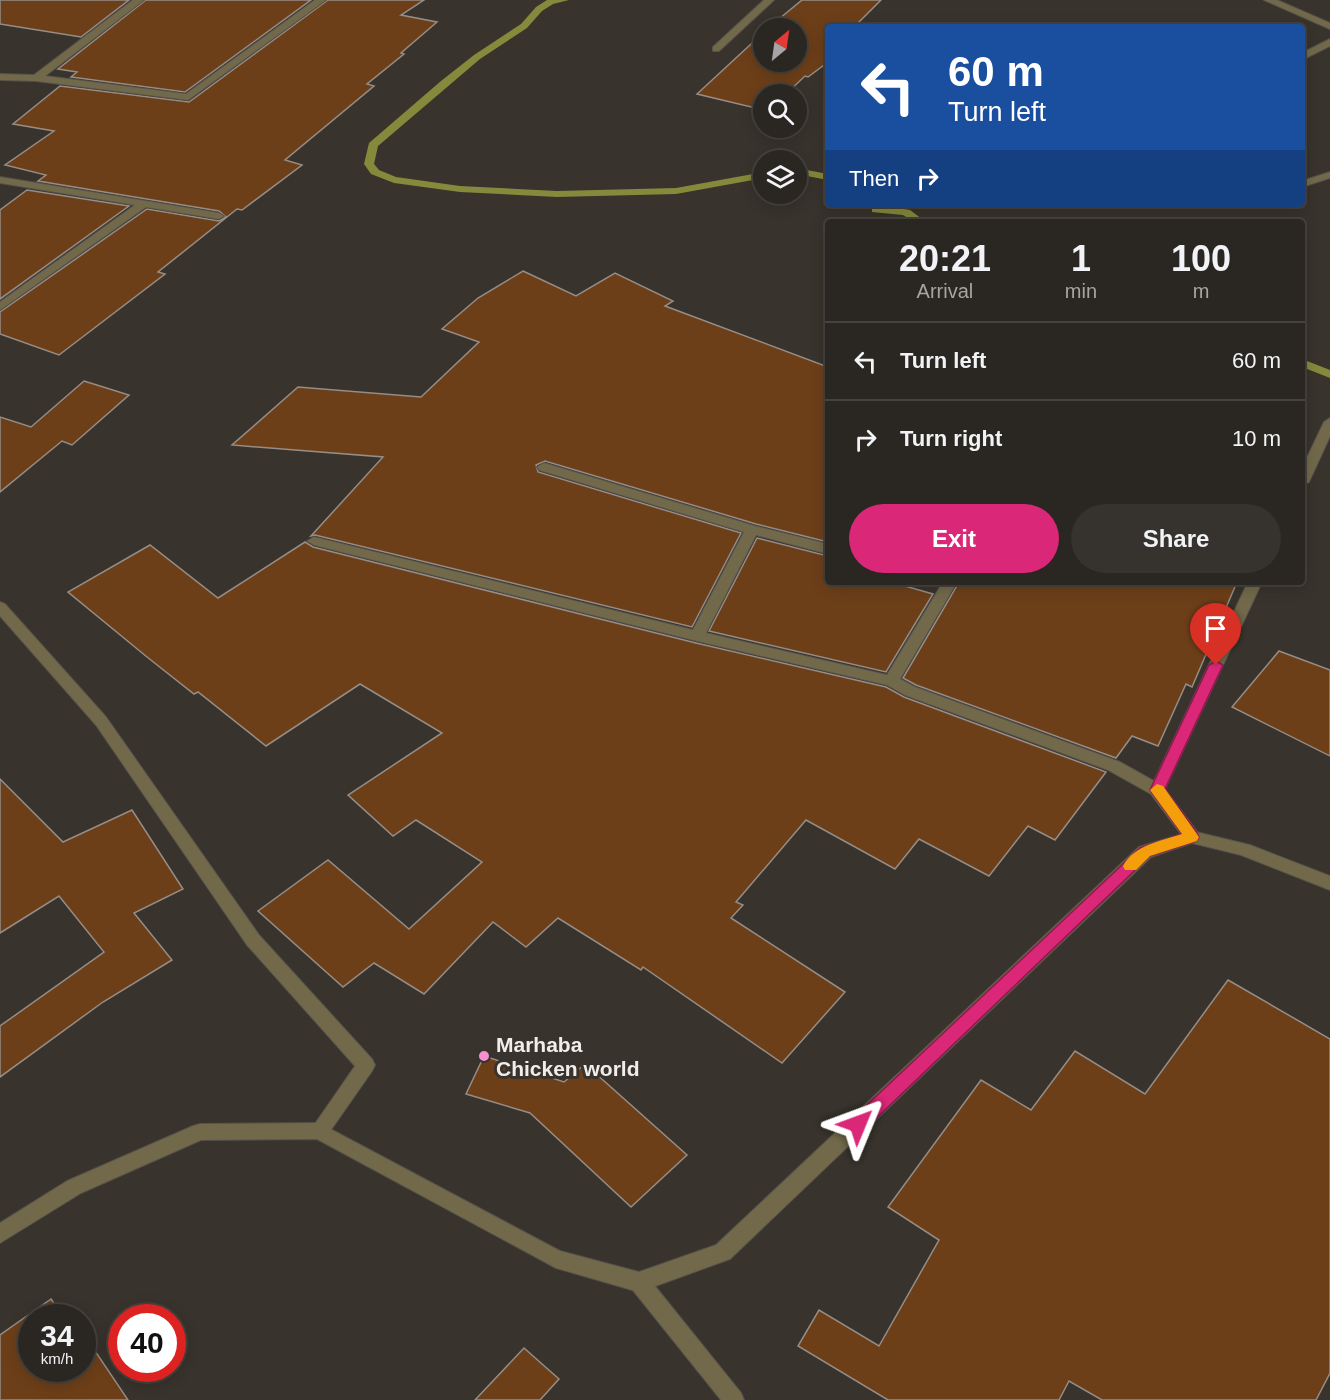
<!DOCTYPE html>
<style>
:root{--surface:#2a2621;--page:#36322e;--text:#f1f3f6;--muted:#a5a5a5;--line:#46433f;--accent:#db2777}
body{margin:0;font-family:Arial,sans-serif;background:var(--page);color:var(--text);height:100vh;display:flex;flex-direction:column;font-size:22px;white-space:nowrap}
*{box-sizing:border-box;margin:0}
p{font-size:20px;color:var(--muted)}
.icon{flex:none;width:33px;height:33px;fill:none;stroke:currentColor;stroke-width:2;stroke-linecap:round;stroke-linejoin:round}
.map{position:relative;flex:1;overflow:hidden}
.drawer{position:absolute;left:825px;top:219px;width:480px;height:366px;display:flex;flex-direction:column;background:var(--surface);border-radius:6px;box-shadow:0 3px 15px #0003,0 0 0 2px var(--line)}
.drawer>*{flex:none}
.guide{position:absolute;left:825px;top:24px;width:480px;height:183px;border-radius:6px;box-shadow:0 3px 15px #0003,0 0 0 2px var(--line);background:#1a4fa0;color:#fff;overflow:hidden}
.needle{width:39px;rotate:29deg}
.tools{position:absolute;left:753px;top:18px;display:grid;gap:12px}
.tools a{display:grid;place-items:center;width:54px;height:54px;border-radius:50%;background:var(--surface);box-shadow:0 3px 15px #0003,0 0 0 2px var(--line);font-size:30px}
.speed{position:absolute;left:18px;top:1304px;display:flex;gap:12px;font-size:30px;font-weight:700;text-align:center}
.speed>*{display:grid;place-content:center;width:78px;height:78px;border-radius:50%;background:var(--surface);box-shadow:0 3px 15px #0003,0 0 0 2px var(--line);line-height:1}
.speed small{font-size:15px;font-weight:400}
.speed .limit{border:9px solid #d22;background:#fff;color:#111}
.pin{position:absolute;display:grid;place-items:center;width:51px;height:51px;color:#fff;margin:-62px -26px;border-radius:50% 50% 50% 0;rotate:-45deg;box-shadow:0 0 6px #0007}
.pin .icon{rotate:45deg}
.me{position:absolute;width:66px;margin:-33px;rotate:46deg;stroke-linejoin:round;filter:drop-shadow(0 0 4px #0008)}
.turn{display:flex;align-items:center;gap:21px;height:126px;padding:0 24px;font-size:27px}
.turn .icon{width:78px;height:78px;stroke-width:2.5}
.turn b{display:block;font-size:42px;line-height:51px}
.then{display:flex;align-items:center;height:57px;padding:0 24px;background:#0003;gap:12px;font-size:22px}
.eta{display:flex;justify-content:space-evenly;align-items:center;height:102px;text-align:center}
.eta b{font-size:36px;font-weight:600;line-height:42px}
.action{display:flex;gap:12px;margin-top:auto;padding:12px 24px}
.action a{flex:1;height:69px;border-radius:36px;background:var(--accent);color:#fff;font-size:24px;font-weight:600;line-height:69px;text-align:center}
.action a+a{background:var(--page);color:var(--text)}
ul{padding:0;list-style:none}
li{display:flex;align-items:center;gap:18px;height:78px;padding:0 24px;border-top:2px solid var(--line)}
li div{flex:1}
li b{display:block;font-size:22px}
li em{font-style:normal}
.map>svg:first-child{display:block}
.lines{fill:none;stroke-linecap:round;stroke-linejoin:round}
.stream{fill:#85893b;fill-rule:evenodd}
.building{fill:#6d3f19;stroke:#958d87;stroke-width:1.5}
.minor-casing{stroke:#56514a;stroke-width:2}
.tertiary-casing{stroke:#56514a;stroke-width:2}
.minor{fill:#72694b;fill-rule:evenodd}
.tertiary{fill:#72694b;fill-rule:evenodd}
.route{fill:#db2777;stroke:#8e194d;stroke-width:1.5}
.slow{fill:#f59e0b}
.poi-dot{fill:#f790ce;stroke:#38332c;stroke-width:2}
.labels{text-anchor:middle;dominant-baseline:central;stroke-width:6;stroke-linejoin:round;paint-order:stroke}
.near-poi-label{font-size:21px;font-weight:bold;fill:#f1eeea;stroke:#38332c;text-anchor:start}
</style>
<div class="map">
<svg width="1330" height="1400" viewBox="0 0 1330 1400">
<rect width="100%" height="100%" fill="#38332c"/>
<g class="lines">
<g class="stream">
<path d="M547,0h22l-16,4 -11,7 -15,17 -47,31 -102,87 -4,18 5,6 17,7 64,9 97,5 119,-3 88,-16v6l-88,16 -119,3 -97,-5 -66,-9 -23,-9 -7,-10 5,-21 72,-62 33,-26 47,-31 15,-17z"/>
<path d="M796,168l32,6v6l-32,-6z"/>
<path d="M872,204l38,6 16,12h-12l-11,-7 -31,-3z"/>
<path d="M1302,359l28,11v8l-28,-11z"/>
</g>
</g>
<g class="building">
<path d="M0,0h129l-48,37 -81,-13z"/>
<path d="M146,0h165l-126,92 -114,-15 6,-5 -19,-3z"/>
<path d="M328,0h96l-23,15 36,7 -36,31 3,1 -37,30 7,2 -89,74 17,5 -60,45 -5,-1 -79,63 7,2 -106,81 -59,-21v-22l147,-103 72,12 7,-4 -7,-6 -181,-30 8,-6 -41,-10 49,-34 -41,-7 47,-38 129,16z"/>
<path d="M802,0h79l-27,27h-26v35l-20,15 -3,-1 -19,18h-22v16l-67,-16 67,-62v30h32v-34h-28z"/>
<path d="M27,190l102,16 -129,93v-89z"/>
<path d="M523,271l53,25 39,-23 58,28 -8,5 163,61v175l-72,-18 -211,-63 -9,4 2,7 203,61 -49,94 -377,-92 -4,1 72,-79 -151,-12 66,-58 123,10 58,-55 -37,-13 36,-31z"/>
<path d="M84,381l45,14 -57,50 -10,-4 -62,51v-75l31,10z"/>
<path d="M757,538l71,18v26h63l42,12 -47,78 -177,-41z"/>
<path d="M305,542l8,5 383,96 190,44 18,10 202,75 -51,68 -27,-14 -39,50 -70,-37 -24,30 -89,-49 -70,82 7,3 -12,13 114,74 -63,71 -139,-96 -2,3 -83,-52 -32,29 -33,-25 -69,72 -50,-31 -31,24 -85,-76 70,-51 81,69 73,-67 -66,-42 -23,16 -45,-41 94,-62 -82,-49 -94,62 -68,-54 -4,2 -47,-37 -79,-65 82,-47 68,53z"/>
<path d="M959,582h278l-45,105 -6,-3 -28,62 -26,-10 -16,22 -200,-73 -13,-7z"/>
<path d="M1279,651l51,19v86l-98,-49z"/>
<path d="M0,779l63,63 69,-32 51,79 -49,24 38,47 -69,42 -103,75v-51l104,-74 -45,-56 -59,37z"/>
<path d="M1228,980l102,59v334l-14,27h-214l-33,-19 -10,19h-171l-90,-54 21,-36 60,36 60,-106 -51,-33 93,-127 50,30 44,-59 70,43z"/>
<path d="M484,1056l80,26 21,-18 102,91 -56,52 -101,-94 -64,-19z"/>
<path d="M51,1299l12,18h-31v51h50v-30l3,-2 43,64h-128v-65z"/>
<path d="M524,1348l35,31 -19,21h-65z"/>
</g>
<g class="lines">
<defs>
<g id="minor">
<path d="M133,0h11l-99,76 141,18 129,-94h11l-138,100 -152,-19 -36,-1v-6l34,1z"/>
<path d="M764,0h10l-55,51h-6v-4z"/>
<path d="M1264,0h13l53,23v6z"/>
<path d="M1330,39v7l-28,14v-7z"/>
<path d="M1330,172v6l-28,9v-6z"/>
<path d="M0,177l219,36 5,3 -5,3 -73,-12 -146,103v-8l135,-97 -135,-22z"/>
<path d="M1330,418v18l-21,46 -7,4v-18l22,-46z"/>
<path d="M544,463l211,63 73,18v10l-72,-19 -50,98 181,42 56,-93h14l-57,97 15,8 205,75 34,19 94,-199h14l-97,207 33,44 2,4 -2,4 -6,2 -6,-2 -35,-47 -43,-24 -203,-75 -18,-10 -190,-44 -383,-96 -7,-4 7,-4 379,93 51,-98 -205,-62 -2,-3z"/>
<path d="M0,602l5,2 101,113 153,218 113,124 3,6 -3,6 -46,66 -7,2 -7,-2 -2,-6 45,-65 -108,-121 -151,-220 -96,-109z"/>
<path d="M639,1272l7,3 95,118 3,7h-23l-89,-111 -3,-7 3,-7z"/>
</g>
<path id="tertiary" d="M1192,831l58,14 80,31v14l-89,-35 -49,-12 -41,14 -421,402 -91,33 -83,-24 -239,-129 -116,1 -120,53 -81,50v-20l67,-42 126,-55 7,-2 119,-1 241,128 79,21 77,-27 423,-398z"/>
</defs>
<use href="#minor" class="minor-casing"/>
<use href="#tertiary" class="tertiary-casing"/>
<use href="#minor" class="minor"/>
<use href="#tertiary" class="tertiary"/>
</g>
<path class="route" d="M1216,661l7,4 -58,124 32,44 2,4 -2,4 -47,15 -286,274 -6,2 -6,-2 -2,-6 2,-5 288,-271 42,-14 -32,-44 59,-125z"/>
<path class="slow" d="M1157,784l6,2 36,51 -2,4 -47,15 -14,14h-11l-2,-4c11,-21 38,-25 59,-32l-32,-44z"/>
<circle class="poi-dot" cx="484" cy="1056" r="6"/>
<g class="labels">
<g class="near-poi-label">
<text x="496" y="1044">Marhaba<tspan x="496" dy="24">Chicken world</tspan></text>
</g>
</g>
</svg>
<div class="tools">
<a><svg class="needle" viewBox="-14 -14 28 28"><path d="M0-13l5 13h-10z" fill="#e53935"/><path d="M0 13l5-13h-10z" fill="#a5a5a5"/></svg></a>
<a><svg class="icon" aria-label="search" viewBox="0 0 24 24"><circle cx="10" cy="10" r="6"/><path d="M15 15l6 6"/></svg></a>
<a><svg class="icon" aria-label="layers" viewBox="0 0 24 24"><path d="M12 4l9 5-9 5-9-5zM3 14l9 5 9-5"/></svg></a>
</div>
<div class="speed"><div>34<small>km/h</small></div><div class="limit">40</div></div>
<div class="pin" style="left:1216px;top:665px;background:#d93025"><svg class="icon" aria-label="arrive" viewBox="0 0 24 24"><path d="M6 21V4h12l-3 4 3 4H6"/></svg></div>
<svg class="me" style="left:858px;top:1124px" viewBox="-20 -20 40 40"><path d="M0-17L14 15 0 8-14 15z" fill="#db2777" stroke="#fff" stroke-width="4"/></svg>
<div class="guide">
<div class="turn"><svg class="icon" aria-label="left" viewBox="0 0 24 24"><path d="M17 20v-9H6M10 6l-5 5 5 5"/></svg><div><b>60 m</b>Turn left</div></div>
<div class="then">Then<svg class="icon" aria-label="right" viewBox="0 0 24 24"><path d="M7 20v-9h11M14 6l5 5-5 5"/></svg></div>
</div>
<section class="drawer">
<div class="eta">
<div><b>20:21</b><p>Arrival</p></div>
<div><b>1</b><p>min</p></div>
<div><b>100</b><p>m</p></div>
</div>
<ul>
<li><svg class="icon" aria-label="left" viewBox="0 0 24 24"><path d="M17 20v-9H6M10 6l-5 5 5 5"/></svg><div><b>Turn left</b></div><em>60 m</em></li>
<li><svg class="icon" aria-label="right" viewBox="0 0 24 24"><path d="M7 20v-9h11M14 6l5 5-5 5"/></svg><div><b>Turn right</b></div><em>10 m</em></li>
</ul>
<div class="action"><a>Exit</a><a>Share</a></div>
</section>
</div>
